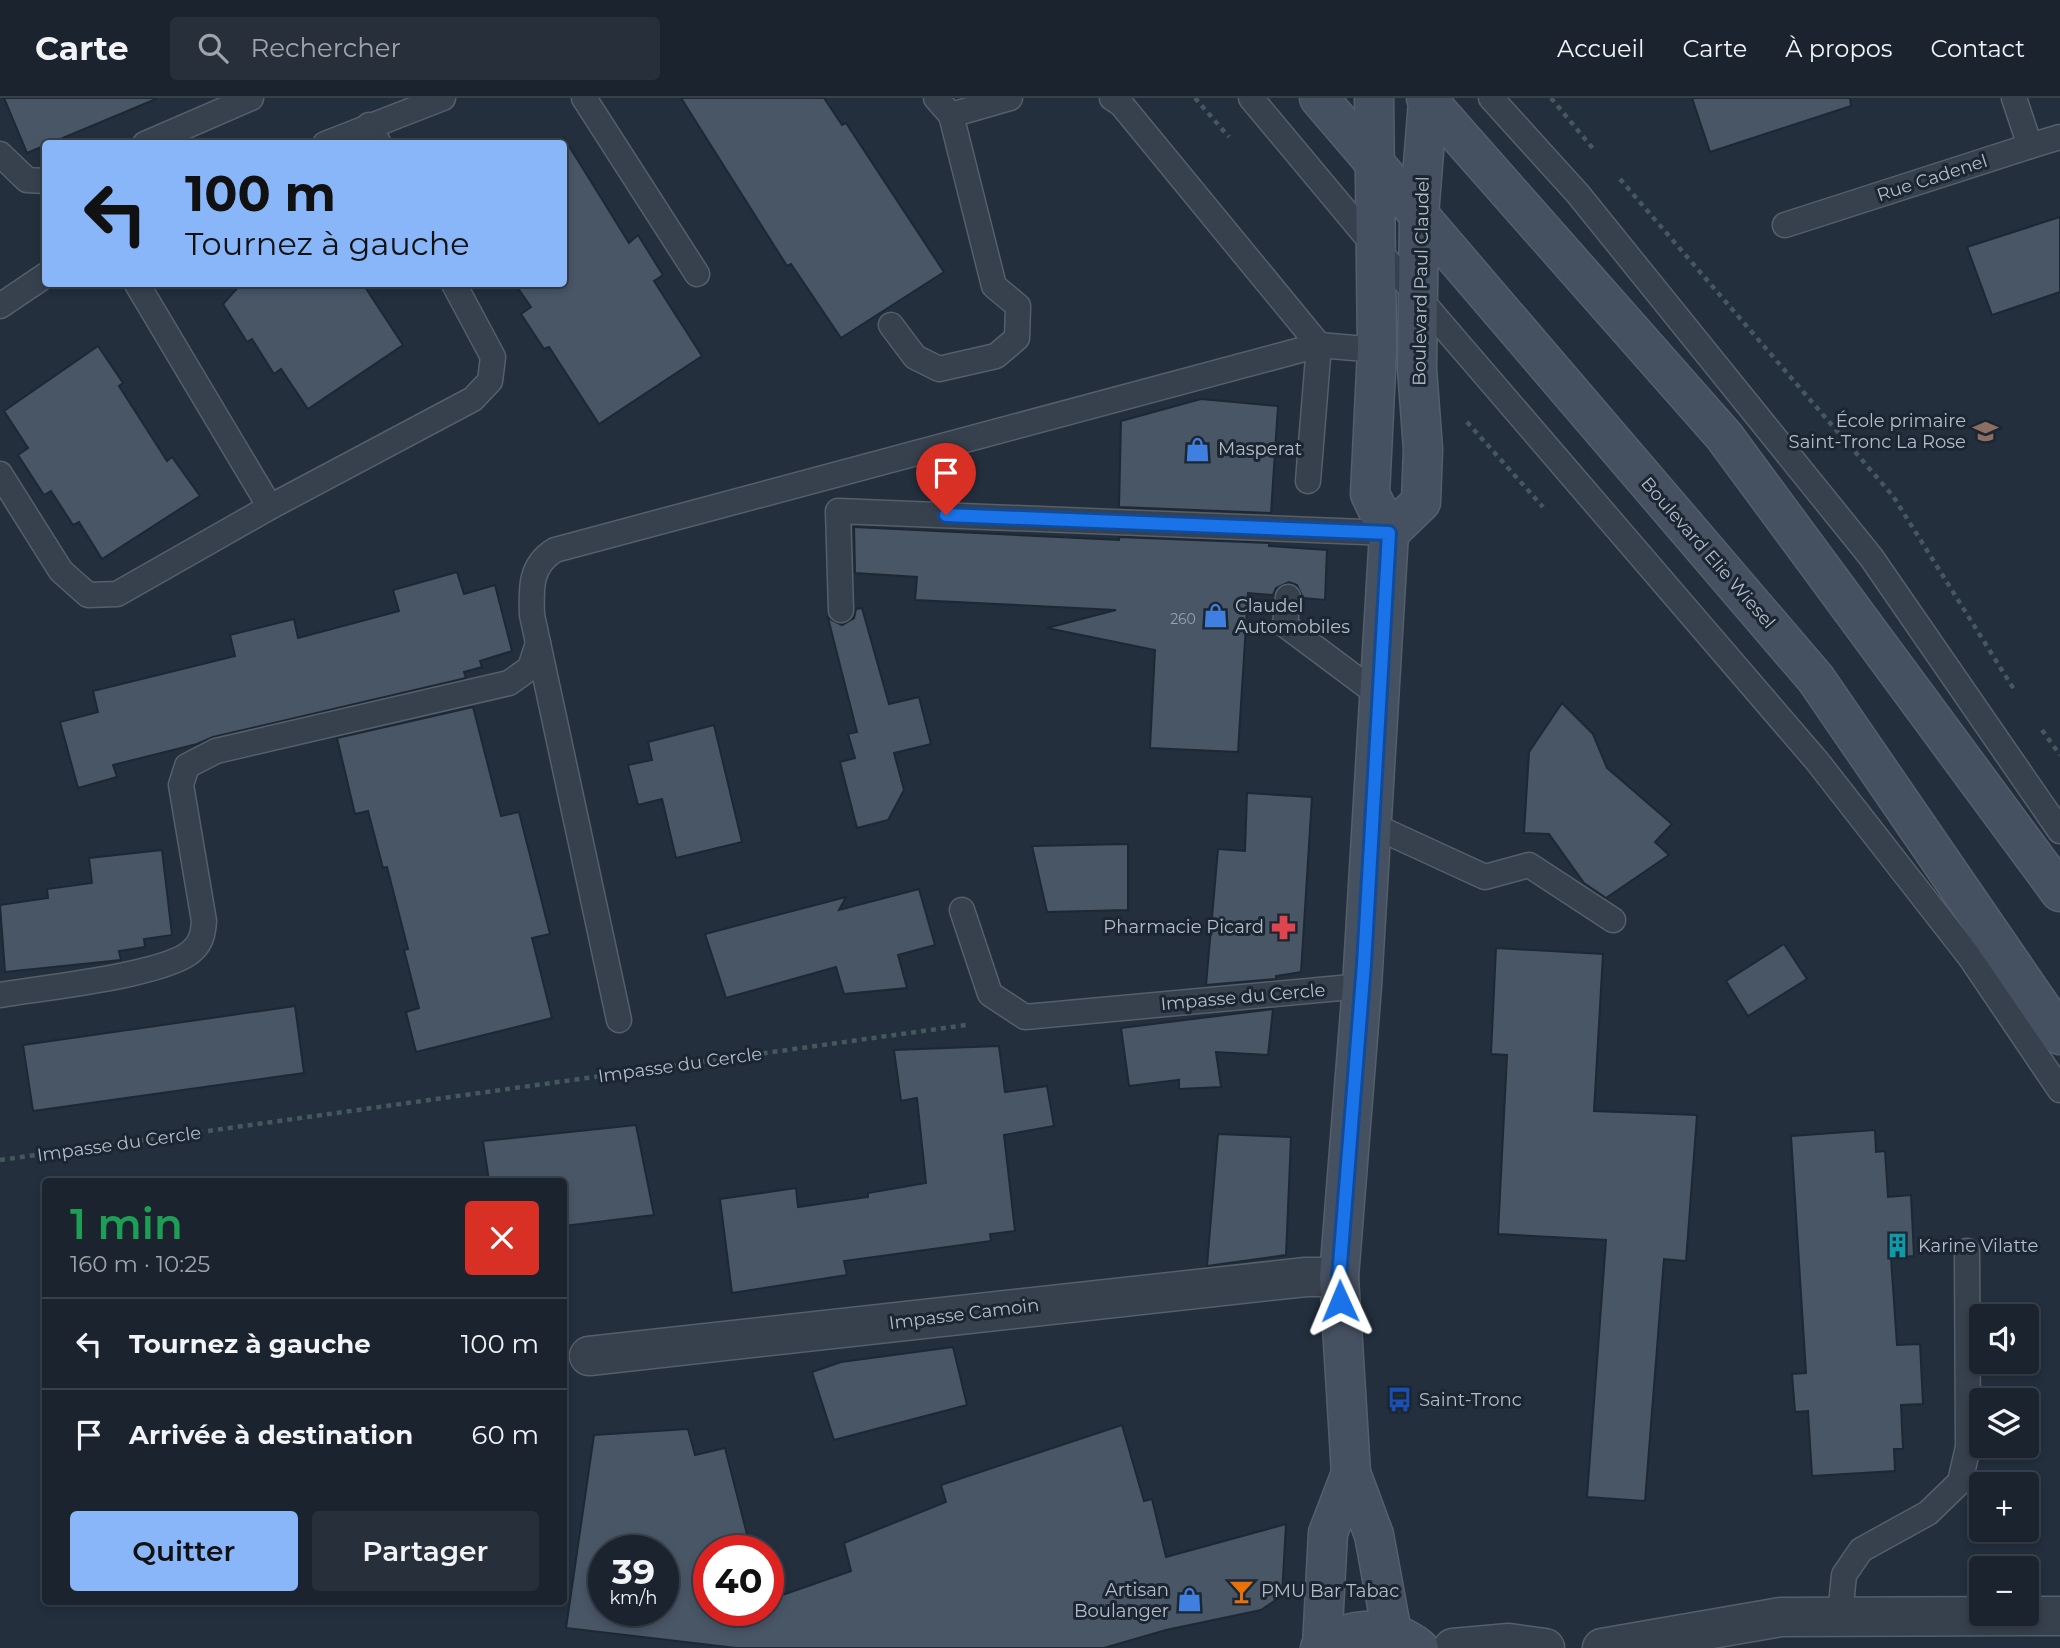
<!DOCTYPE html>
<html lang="fr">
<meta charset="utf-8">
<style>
:root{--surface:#1a232e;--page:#272f3a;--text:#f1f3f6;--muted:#9fa4aa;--line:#38404a;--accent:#88b6f8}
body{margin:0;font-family:Montserrat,sans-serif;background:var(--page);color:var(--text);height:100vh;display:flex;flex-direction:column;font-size:26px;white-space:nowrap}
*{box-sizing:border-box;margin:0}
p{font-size:23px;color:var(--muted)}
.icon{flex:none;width:38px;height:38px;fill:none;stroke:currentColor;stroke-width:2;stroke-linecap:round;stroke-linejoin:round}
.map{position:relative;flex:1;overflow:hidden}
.panel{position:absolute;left:42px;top:1080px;width:525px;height:427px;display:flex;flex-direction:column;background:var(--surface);border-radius:7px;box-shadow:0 4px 10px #0003,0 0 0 2px var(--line)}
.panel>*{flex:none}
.hud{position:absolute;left:42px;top:42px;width:525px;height:147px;border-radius:7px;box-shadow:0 4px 10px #0003,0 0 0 2px var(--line);background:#88b6f8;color:#111;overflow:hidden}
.fabs{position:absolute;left:1969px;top:1206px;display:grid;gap:14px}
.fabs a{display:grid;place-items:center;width:70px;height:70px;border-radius:7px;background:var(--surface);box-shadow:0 4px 10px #0003,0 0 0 2px var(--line);font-size:35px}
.speed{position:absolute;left:588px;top:1437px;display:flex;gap:14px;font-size:35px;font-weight:700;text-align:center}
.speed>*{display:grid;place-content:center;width:91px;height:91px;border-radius:50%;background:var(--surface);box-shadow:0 4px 10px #0003,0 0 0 2px var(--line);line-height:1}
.speed small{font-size:18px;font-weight:400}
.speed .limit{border:10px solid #d22;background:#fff;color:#111}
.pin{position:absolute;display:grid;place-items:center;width:60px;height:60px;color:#fff;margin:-72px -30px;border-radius:50% 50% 50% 0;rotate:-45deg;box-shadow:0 0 7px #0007}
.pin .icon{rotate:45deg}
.me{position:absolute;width:77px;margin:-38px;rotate:359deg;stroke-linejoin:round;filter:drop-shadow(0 0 5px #0008)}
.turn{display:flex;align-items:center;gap:24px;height:147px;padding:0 28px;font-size:32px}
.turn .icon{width:91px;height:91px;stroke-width:2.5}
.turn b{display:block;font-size:49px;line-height:60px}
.round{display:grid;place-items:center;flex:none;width:74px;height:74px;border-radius:7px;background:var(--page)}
.head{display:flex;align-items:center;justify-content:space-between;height:119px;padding:0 28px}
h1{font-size:42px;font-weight:600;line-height:52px;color:#1e9e55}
.button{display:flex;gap:14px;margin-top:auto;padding:14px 28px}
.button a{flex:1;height:80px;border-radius:7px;background:var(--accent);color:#111;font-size:28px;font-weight:600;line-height:80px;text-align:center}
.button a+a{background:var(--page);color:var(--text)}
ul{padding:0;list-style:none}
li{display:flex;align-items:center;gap:21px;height:91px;padding:0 28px;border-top:2px solid var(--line)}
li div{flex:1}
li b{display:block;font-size:26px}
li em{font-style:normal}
header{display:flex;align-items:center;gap:42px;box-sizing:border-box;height:98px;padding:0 35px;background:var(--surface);border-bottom:2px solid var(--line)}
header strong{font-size:33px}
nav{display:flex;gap:38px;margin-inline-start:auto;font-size:24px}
.search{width:490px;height:63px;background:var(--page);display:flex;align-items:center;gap:18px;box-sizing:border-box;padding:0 24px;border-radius:7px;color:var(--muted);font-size:26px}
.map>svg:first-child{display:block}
.building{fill:#495666;stroke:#1e2834;stroke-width:2;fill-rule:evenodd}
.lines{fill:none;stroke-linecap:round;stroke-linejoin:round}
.lane-casing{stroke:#555f6b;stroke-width:27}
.street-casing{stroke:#555f6b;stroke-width:41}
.secondary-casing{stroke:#555f6b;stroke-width:41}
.path{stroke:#43595b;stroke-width:4.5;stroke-dasharray:5 5;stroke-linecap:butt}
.lane{stroke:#37414d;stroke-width:24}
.street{stroke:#37414d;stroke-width:38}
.secondary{stroke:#455060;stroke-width:38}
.route-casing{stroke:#114b97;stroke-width:18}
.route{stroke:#1a73e8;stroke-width:12}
.labels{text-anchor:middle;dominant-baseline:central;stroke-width:6;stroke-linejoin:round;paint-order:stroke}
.number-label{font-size:14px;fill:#98a2b0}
.street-label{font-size:18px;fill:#b3bcc8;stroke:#1c2632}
.poi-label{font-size:18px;fill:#b3bcc8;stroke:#1c2632;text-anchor:start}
</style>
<header>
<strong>Carte</strong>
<div class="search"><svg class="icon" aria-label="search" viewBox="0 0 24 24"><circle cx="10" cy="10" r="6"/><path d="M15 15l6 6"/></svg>Rechercher</div>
<nav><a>Accueil</a><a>Carte</a><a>À propos</a><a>Contact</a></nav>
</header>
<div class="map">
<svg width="2060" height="1550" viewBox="0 0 2060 1550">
<rect width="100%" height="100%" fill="#232f3d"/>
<g class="building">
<path d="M4,0h152v1l-129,54z"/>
<path d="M681,0h143l18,27 4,-2 98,149 -103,66 -50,-74 -4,2z"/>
<path d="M1692,0h158l1,8 -141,46z"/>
<path d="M564,40l65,105 9,-8 25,40 -9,6 48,75 -103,68 -50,-77 -5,2 -23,-35 10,-7 -16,-23h49z"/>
<path d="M2060,119v75l-68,23 -25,-68z"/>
<path d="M241,186h122l40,61 -95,64 -27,-40 -7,5 -22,-35 -5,3 -24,-38z"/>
<path d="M98,248l25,37 -4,3 48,75 5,-4 28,39 -98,63 -23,-37 -6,3 -22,-34 -7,4 -26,-40 10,-7 -24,-37z"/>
<path d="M1201,301l77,7 -7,107 -152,-6 2,-86z"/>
<path d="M854,429l265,13v-3l150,6v3l58,4 -2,50 -22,-2 -6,-13 -8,-3 -13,6 -3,7 -25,-2 -10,159 -88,-4 5,-98 -108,-22 69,-18 -201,-10 2,-23 -62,-4z"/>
<path d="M457,474l7,22 31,-9 17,66 -32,10 2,6 -18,5 2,6 -253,59 -16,7 -84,21 4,12 -39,11 -18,-66 38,-10 -5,-21 142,-35 -5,-21 64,-16 4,19 101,-27 -6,-21z"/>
<path d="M862,510l27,96 30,-7 12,47 -37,9 10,37 -16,30 -31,8 -17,-66 15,-4 -7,-24 9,-2 -29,-114 14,7 12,-7 2,-9z"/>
<path d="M1562,605l31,31 14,34 65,56 -17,18 14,13 -63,43 -22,-15 -35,-49 -25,-1 5,-81z"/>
<path d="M473,609l28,109 18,-4 31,122 -18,4 20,80 -136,34 -10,-40 13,-4 -15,-58 4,-1 -21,-82 -4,1 -15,-57 -13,3 -18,-76z"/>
<path d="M714,627l28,117 -66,16 -14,-59 -24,6 -10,-40 24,-5 -4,-18z"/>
<path d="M1247,695l65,4 -11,175 -25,4v3l-70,6 12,-136 27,2z"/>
<path d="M1128,746v66l-81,2 -15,-66z"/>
<path d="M162,752l10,85 -28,4 1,8 -26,4 2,9 -116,12 -5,-67 48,-7 -1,-9 45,-6 -3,-25z"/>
<path d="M919,791l16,56 -37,10 9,33 -63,6 -8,-27 -110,31 -21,-64 141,-37 -7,13z"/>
<path d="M1784,846l23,35 -59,37 -22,-35z"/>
<path d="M1496,850l107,6 -9,157 103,4 -11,146 -22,-2 -19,242 -58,-4 19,-257 -108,-6 9,-179 -16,-1z"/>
<path d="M295,908l9,67 -271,38 -10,-66z"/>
<path d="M1273,911l-5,46 -52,-3 5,35 -42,2v-9l-50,6 -8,-58z"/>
<path d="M999,948l6,46 42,-6 7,40 -50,9 11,96 -25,3 1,7 -147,20 3,14 -115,18 -12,-94 76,-11 2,19 70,-10v-4l58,-10 -9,-85 -16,3 -7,-51z"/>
<path d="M636,1027l18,90 -90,11v-45h-75l-6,-40z"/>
<path d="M1875,1032l1,22 9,-1 3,46 23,-2 3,61 -23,2 6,87 23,-1 3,60 -22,1 2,44h-9l1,22 -83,5 -4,-65 -13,1 -3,-38 14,-1 -15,-237z"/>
<path d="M1218,1036l73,3 -5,118 -79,11z"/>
<path d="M953,1249l14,58 -133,35 -22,-68 29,-10z"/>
<path d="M1122,1327l22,76 8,-2 14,58 120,-33 -4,72 -21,14 -95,20 -62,18h-368l-170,-20 28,-193 94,-6 7,26 30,-7 26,102h-42v60h59v-10l83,-29 -7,-28 102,-41 -5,-17zM604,1452h59v60h-59z"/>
</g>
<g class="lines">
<defs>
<g id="lane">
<path d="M584,0l113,176"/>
<path d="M936,0l15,17 59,-17"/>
<path d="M1251,0l126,151 440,512 153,196 90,133"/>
<path d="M1491,0l87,96 293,363 189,274"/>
<path d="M369,27l10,19"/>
<path d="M145,46l106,-46"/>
<path d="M325,46l118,-46"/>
<path d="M2030,48l30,-9"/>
<path d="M0,56l27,26 19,1"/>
<path d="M1785,127l245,-79 -16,-48"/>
<path d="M137,186l133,223 203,-108 17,-18 3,-24 -39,-73"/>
<path d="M0,208l46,-31"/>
<path d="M891,227l24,32 24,12 57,-13 21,-18 1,-32 -24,-20 -43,-171"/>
<path d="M0,376l61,97 27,24 29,-1 153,-87"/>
<path d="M1308,383l11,-136 58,5"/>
<path d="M1288,499l-3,28 95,71"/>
<path d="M841,512l-3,-99 551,22"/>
<path d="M1372,727l113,52 44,-12 84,55"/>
<path d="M962,812l28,84 35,23 337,-31"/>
<path d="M0,897c40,-7 169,-20 193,-45 9,-9 10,-17 11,-29l-23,-136 6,-19 29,-15 293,-68 21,-15 8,-25"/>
<path d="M619,922l-87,-405c-1,-27 -2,-50 23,-65l764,-205 -198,-241 -9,-6"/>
<path d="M1840,1517l4,-40 17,-25 67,-37 32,-31 8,-35 -1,-196"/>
</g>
<g id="street">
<path d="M589,1258l717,-79h33"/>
<path d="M1453,1550l56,-5 36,5"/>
<path d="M1602,1550l179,-31 279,-1"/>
</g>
<g id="secondary">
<path d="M1319,0l497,581 244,356"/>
<path d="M1374,0l3,252 -7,144 19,39 -27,453 -23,291 12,196 23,62 18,98"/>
<path d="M1426,0l298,338 336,456"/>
<path d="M1389,435l32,-31 2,-53 -6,-80 2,-154 9,-114"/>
<path d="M1322,1548l6,-113 23,-60"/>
<path d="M1320,1550c30,-22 69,-24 99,0"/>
</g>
</defs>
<use href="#lane" class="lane-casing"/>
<use href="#street" class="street-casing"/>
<use href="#secondary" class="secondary-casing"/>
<g class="path">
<path d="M1195,0l34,39"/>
<path d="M1551,0l44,53"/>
<path d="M1620,81l273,317 122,195"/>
<path d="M1467,324l76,85"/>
<path d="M2042,632l18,25"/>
<path d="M0,1062l966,-135"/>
</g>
<use href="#lane" class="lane"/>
<use href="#street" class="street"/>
<use href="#secondary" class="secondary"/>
</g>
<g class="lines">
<defs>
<path id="route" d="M946,417l443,18 -25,431 -25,313 1,24"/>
</defs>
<use href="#route" class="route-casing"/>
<use href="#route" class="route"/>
</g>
<defs>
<symbol id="school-bare" viewBox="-9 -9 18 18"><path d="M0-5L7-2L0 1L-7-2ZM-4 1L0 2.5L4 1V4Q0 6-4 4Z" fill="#8d6e63" stroke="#1c2632" stroke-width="2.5" paint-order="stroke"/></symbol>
<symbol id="shop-bare" viewBox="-9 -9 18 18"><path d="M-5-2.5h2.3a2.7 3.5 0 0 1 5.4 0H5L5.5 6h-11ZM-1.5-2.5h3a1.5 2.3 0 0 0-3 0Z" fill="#3f7fe0" stroke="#1c2632" stroke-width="2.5" paint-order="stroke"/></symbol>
<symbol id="pharmacy-bare" viewBox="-9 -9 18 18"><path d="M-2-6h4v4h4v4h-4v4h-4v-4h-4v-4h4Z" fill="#e0444e" stroke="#1c2632" stroke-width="2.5" paint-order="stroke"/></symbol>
<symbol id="building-bare" viewBox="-9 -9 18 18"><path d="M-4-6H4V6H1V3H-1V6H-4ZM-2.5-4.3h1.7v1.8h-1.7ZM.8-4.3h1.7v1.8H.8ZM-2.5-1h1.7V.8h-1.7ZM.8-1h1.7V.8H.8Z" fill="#0f9aa8" stroke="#1c2632" stroke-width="2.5" paint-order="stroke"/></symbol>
<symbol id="bus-bare" viewBox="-9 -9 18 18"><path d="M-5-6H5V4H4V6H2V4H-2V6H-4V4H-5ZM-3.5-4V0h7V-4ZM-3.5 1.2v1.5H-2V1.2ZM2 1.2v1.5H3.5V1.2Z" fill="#1a4fb4" stroke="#1c2632" stroke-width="2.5" paint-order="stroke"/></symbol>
<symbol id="bar-bare" viewBox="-9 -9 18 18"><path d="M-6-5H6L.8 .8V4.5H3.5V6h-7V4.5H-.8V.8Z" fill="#e8710a" stroke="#1c2632" stroke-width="2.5" paint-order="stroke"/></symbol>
</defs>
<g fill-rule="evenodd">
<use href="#school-bare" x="1968" y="316" width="35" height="35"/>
<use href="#shop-bare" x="1180" y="334" width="35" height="35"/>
<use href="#shop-bare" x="1198" y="500" width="35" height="35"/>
<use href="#pharmacy-bare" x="1266" y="812" width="35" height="35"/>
<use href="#building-bare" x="1880" y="1130" width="35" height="35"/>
<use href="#bus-bare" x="1382" y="1284" width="35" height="35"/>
<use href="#bar-bare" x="1224" y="1476" width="35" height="35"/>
<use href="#shop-bare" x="1172" y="1484" width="35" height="35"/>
</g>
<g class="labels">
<g class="number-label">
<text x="1183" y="521">260</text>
</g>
<g class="street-label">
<text transform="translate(1932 80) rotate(-18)">Rue Cadenel</text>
<text transform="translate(1421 183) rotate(-89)">Boulevard Paul Claudel</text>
<text transform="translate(1708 455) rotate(49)">Boulevard Elie Wiesel</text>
<text transform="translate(1243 899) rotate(-5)">Impasse du Cercle</text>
<text transform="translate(680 967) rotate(-8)">Impasse du Cercle</text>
<text transform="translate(119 1046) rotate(-8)">Impasse du Cercle</text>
<text transform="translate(964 1216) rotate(-7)">Impasse Camoin</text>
</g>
<g class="poi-label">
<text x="1966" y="323" text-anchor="end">École primaire<tspan x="1966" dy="21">Saint-Tronc La Rose</tspan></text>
<text x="1218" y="351">Masperat</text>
<text x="1235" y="508">Claudel<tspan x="1235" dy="21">Automobiles</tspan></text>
<text x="1264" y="829" text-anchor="end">Pharmacie Picard</text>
<text x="1918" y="1148">Karine Vilatte</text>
<text x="1419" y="1302">Saint-Tronc</text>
<text x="1169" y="1492" text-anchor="end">Artisan<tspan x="1169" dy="21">Boulanger</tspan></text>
<text x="1261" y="1493">PMU Bar Tabac</text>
</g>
</g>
</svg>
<div class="fabs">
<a><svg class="icon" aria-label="sound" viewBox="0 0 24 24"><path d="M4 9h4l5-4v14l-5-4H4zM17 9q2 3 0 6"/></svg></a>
<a><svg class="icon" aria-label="layers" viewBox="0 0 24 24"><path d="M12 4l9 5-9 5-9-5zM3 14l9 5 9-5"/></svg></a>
<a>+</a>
<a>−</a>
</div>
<div class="speed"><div>39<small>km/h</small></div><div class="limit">40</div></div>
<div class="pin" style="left:946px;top:417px;background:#d93025"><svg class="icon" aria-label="arrive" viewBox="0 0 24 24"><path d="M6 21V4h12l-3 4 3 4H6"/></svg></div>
<svg class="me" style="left:1340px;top:1203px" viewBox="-20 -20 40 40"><path d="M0-17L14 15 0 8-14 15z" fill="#1a73e8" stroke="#fff" stroke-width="4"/></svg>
<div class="hud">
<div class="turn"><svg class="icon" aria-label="left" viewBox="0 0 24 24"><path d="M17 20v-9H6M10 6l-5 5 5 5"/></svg><div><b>100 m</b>Tournez à gauche</div></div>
</div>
<section class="panel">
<div class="head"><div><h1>1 min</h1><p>160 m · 10:25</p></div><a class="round" style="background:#d93025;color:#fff"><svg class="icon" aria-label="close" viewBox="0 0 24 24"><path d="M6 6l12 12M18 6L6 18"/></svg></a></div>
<ul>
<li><svg class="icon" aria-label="left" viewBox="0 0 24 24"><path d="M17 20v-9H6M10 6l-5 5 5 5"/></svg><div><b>Tournez à gauche</b></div><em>100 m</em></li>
<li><svg class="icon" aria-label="arrive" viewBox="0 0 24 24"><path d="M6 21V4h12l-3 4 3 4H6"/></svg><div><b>Arrivée à destination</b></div><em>60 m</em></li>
</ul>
<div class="button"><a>Quitter</a><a>Partager</a></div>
</section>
</div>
